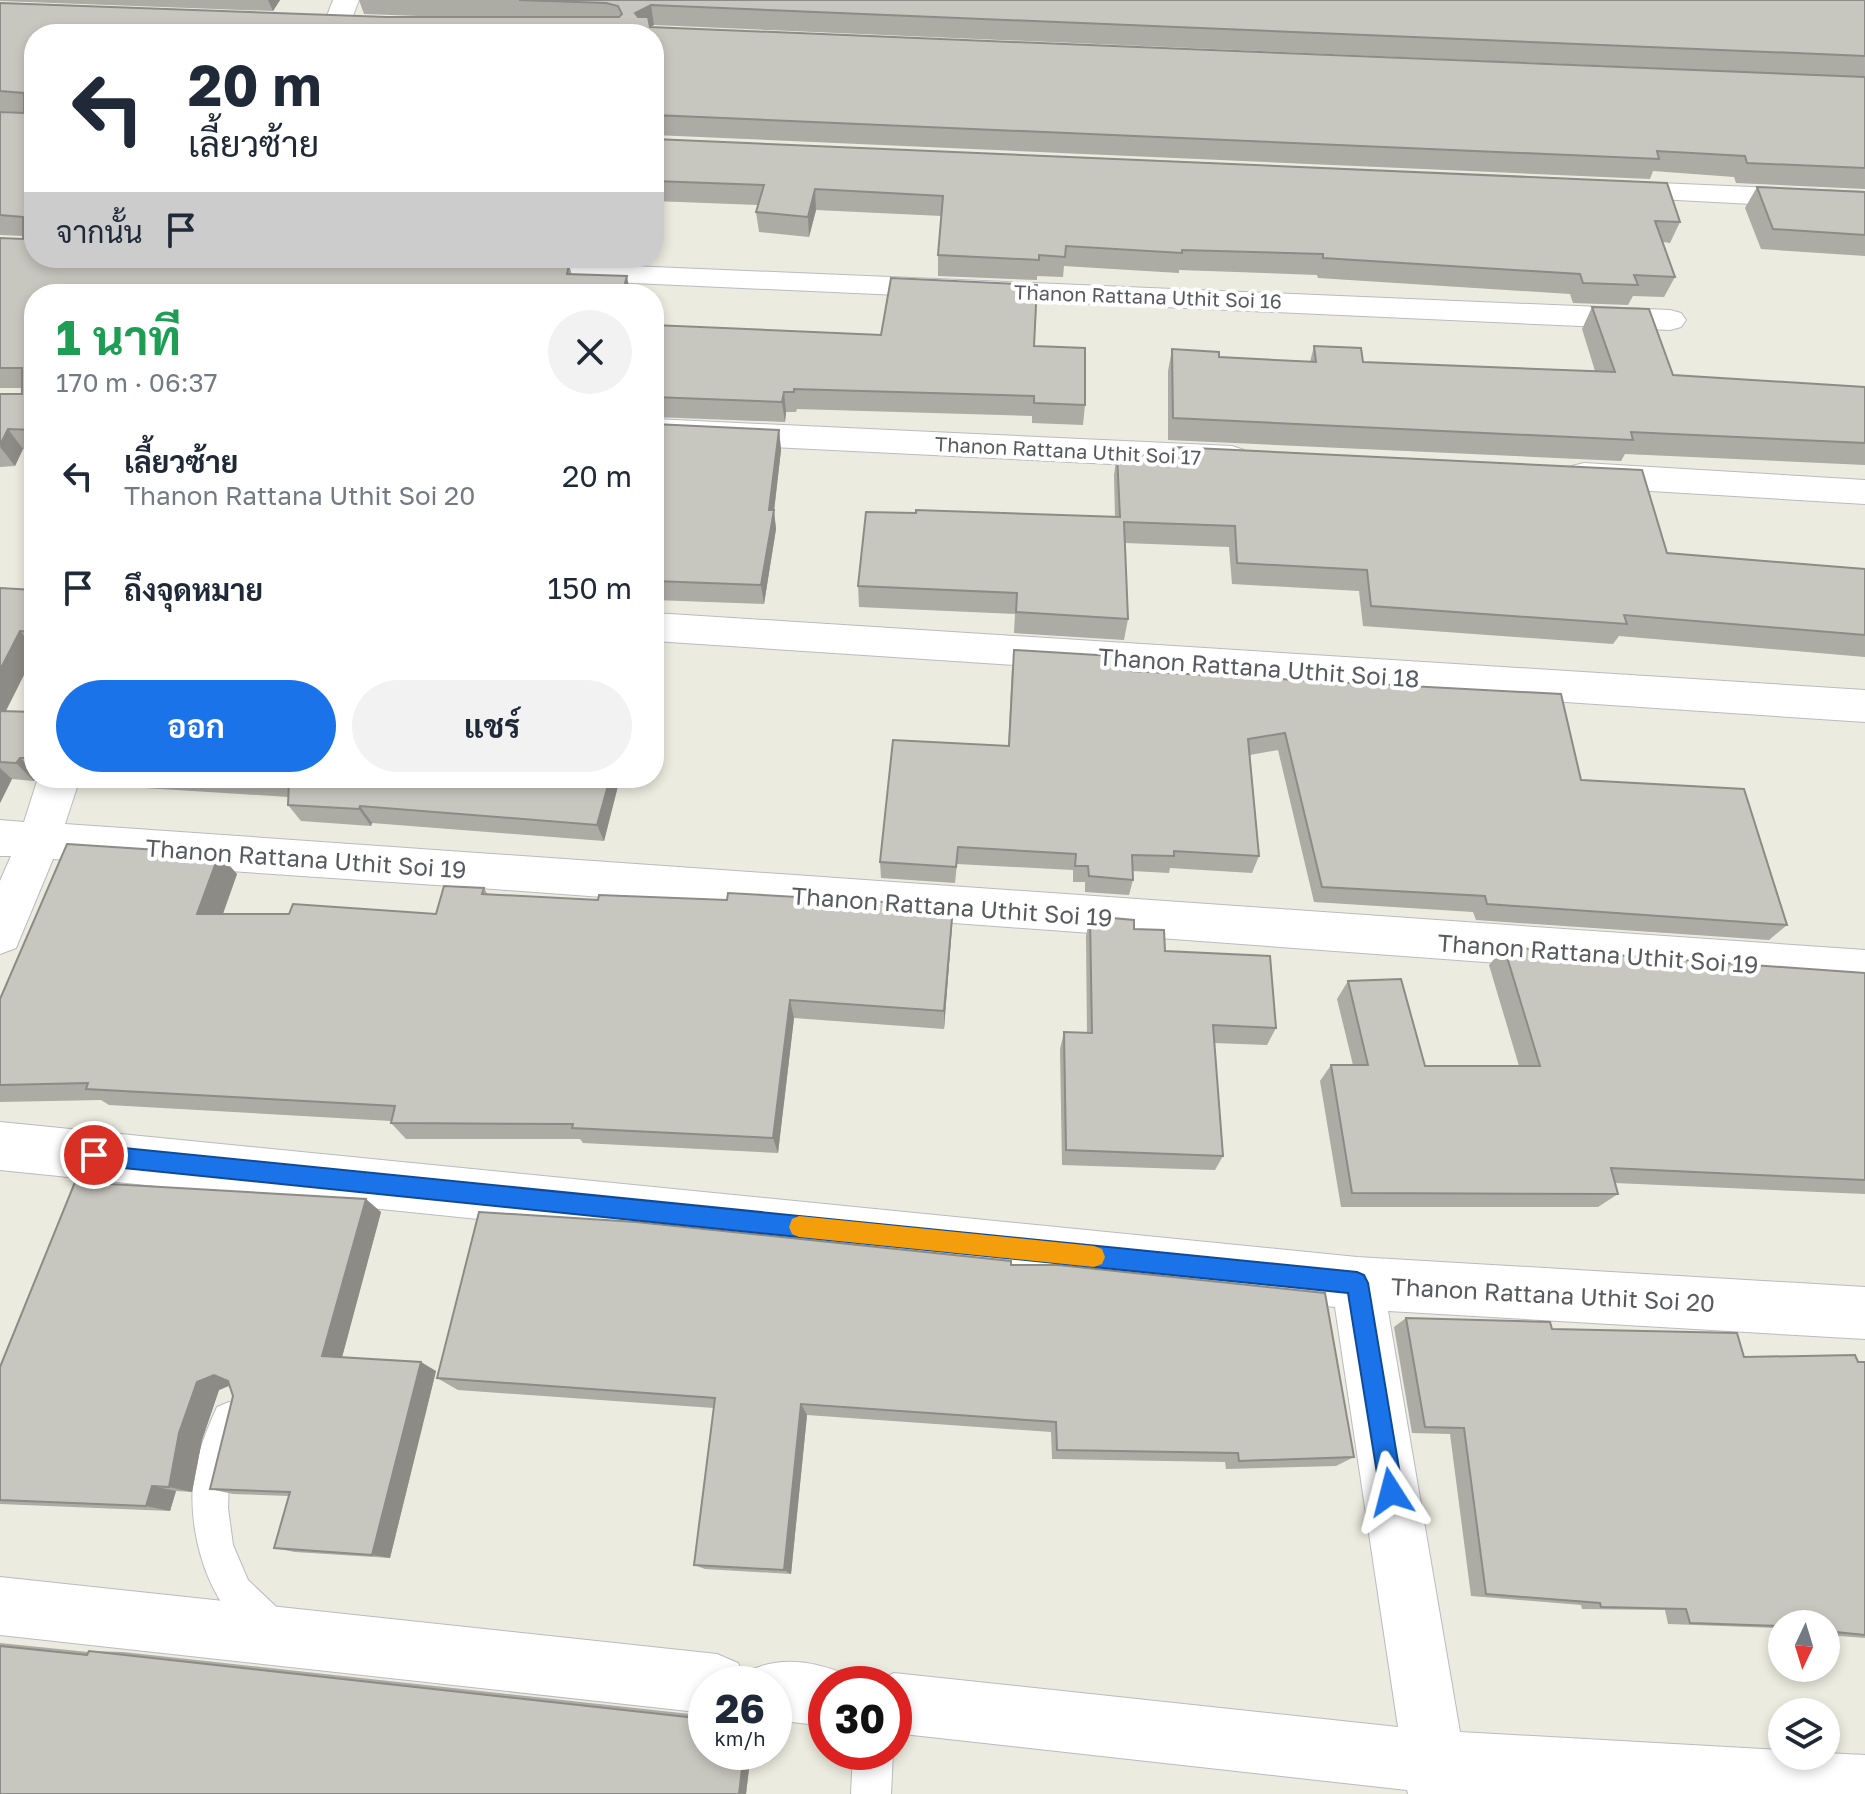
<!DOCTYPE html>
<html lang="th">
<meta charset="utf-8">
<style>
:root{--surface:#fff;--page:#f2f2f3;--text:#1f2937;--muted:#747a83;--accent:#1a73e8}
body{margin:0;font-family:"Golos Text",Sarabun,sans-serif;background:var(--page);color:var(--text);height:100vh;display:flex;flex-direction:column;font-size:30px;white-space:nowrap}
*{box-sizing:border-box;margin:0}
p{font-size:26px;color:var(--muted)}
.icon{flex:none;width:44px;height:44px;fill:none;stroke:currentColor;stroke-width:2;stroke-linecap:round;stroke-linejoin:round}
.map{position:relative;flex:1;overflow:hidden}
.sheet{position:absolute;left:24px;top:284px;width:640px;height:504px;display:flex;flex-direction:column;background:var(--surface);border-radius:32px;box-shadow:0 4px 12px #0003}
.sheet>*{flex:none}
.top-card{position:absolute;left:24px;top:24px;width:640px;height:244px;border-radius:32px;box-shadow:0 4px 12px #0003;background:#fff;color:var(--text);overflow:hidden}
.needle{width:52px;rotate:184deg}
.controls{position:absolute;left:1768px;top:1610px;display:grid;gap:16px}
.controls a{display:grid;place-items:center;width:72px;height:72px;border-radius:50%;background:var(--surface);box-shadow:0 4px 12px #0003;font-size:40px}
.speed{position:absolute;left:688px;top:1666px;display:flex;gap:16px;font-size:40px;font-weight:700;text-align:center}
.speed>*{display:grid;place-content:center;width:104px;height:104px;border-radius:50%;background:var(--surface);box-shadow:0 4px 12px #0003;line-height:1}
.speed small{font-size:20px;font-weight:400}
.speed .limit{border:12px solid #d22;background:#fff;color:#111}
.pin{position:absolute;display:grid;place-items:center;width:68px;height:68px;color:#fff;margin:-34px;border:4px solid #fff;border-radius:50%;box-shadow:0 2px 8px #0007}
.me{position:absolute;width:88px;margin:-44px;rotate:351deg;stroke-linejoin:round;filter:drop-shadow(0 0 6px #0008)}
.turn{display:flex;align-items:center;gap:28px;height:168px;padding:0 32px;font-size:36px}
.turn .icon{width:104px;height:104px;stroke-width:2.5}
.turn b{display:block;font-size:56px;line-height:68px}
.then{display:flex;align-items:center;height:76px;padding:0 32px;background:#0003;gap:16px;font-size:30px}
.round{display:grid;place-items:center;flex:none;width:84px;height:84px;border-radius:42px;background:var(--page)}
.overview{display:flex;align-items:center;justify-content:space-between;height:136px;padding:0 32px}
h1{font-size:48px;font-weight:700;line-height:60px;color:#1e9e55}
.button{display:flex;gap:16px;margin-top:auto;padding:16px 32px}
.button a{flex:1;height:92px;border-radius:48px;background:var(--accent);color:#fff;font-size:32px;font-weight:700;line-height:92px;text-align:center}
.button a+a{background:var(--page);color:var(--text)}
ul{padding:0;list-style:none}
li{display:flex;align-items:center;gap:24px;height:112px;padding:0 32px}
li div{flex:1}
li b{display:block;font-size:30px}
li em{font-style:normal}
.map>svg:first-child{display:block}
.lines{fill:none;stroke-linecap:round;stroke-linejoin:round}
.service-casing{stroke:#babbc1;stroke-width:2}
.minor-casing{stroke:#babbc1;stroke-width:2}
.service{fill:#fff;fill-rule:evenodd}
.minor{fill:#fff;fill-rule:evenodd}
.wall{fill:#acaba4}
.shaded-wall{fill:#8c8b86}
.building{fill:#c8c7bf;stroke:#8c8b86;stroke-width:2}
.route{fill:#1a73e8;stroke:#114b97;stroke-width:2}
.slow{fill:#f59e0b}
.labels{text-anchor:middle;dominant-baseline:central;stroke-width:8;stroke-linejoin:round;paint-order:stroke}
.far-street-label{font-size:20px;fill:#585a60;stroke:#fff}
.street-label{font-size:24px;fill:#585a60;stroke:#fff}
</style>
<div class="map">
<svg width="1865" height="1794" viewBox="0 0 1865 1794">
<rect width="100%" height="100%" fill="#ebebdf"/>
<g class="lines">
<defs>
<g id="service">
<path d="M229,1402l12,5 5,12 -17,60 -1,29 5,37 15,35 39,37 6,13 -6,13 -13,6c-60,-25 -86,-106 -81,-166 2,-25 14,-54 24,-76z"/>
<path d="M853,1752h40l-2,42h-40z"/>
</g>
<g id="minor">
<path d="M333,0h26l-13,34h-26z"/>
<path d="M1612,181l253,11v18l-263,-14 -5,-6 5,-6z"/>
<path d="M513,261l1157,49 11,3 5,7 -5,7 -11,3 -1168,-53 -4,-7 4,-7z"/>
<path d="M654,419l578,27 12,4 5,8 -5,8 -12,4 -578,-29z"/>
<path d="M1584,463l281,17v24l-281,-17 -12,-3 -6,-9 6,-9z"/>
<path d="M654,613l1211,77v32l-1211,-81z"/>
<path d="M38,778h42l-15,46 1800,126v40l-1399,-103 -413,-28 -37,89 -16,6v-73l11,-25h-11v-36l24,2z"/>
<path d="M0,1122l1357,135 508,30v52l-477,-28 72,421 322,18v6h44v-3l39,2v39h-457l-1,-4 -513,-57v-49h-22l22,-11 504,54 -63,-420 -1335,-137z"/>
<path d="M0,1577l717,77 21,9 9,20 6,-14c31,-13 64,-7 94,6l4,9h-25v42l-52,-6v-36h-68v29l-706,-78z"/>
</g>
</defs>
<use href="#service" class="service-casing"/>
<use href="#minor" class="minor-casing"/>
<use href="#service" class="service"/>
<use href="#minor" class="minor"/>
</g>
<g class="wall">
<path d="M0,0h280l-7,11 -273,-10z"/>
<path d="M359,0h1506v77l-1211,-52 -3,2 1214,50v112l-129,-6 -2,-6 -81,-6 -3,8 -996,-44v-101l-620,224 420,4 115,3 3,10 -538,19v155h-11l-8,17 -15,1v-73h22v-6h-22v-150l23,1v-3l-23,-1v-123l24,1 -24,-2v-108l387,14h58l-81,-3z"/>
<path d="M654,139l1026,83 -10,21 -7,-1 12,35 -11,20 -31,-1 -5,9 -55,-2 -3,-9 -252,-16 -1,-3 -138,-5v3l-115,-7 -1,11 -26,-1v4l-99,-4v-21l4,-39 -126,-6 -7,27 -50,-5 -3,-20 2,-7 -104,-4z"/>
<path d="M1757,187l108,5v64l-104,-7 -16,-41z"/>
<path d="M1592,307l81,68 192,12v78l-240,-11 -4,7 -453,-21v-69l4,-22 47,8 91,5 4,-16 49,16 232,9 -13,-42z"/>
<path d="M654,325l380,21 51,59 -2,20 -51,-2v-7l-235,-7 -1,3h-10l-1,10 -131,-5z"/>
<path d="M654,424l125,6 2,20 -7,61 2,18 -12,75 -110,-4z"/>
<path d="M1173,447l494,106 198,16v88l-246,-21 -6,8 -250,-18 -4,-35 -127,-7 -3,-37 -104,-4 3,76 -4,21 -110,-7 1,-19 -156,-7 -1,-21 58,-73 199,4 -1,-42 3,-21 54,2z"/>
<path d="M0,588l34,2v65l-28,56 28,1v66h2l-2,3 -22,-2 -12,24z"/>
<path d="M1012,668l119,3 450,109 206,145 -18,15 -293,-20 -3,-8 -159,-10 -36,-152 -28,5 9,101 -7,17 -82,-5 -1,5 -37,-2 1,9 -4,15 -44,-3v-10h-12v-12l-116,-6 -2,19 -74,-5 -1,-16 128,-116z"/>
<path d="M76,778h544l-16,63 -232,-18 -1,3 -70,-5 -13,-16 1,-8 -208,-13z"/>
<path d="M219,854l18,20 -14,40h213l48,-26 4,7 464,31 -8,103 -150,-11 -16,135 -195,-10 -3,-4h-174l-15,-16v-2l-282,-16 -8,-5 -101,2v-103z"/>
<path d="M1090,916l44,13 142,99 -9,17 -53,-2 9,113 -8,14 -153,-5 -2,-116 4,-17 23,1 -1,-97z"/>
<path d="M1504,947l361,26v221l-250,-11 3,11 -20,13h-257l-21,-126 11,-16h22l-16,-66 11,-18 77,85h94l-30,-101z"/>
<path d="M381,1212l-39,145 94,14 -46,187 -95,-6 -21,-4 15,-52 -56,-2 -23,-5 23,-93 -4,-10 -10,4 -17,50 -10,52 -16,-1 -6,20 -170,-7v-137z"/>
<path d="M1011,1265l343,192 -18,9 -110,3 -1,-7 -173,-3 -1,-27 -244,-17 -16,159 -86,-5 -11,-4 20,-157 -256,-18 -21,-12z"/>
<path d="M1406,1318l146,11 192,28 121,5v276l-39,-3v-11h-44v7l-4,-1 -1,-2 -109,-4 -3,-14 -83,-1 -1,-4 -110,-9 -21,-162 -38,-1 -18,-106z"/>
<path d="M0,1643l88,9 1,-1 34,1 576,63v-15l7,-1v53h45l-5,42h-746z"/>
</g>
<g class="shaded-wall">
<path d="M268,0h12l-7,11z"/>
<path d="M651,5l3,20 -15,8 -4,-20z"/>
<path d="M815,189l1,21 -7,27 -1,-20z"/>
<path d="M627,276l3,18h-8z"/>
<path d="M784,392l2,20 -1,10 -3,-20z"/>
<path d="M8,429l15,20 -8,17 -15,-19z"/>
<path d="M779,430l2,20 -7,61 2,18 -12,75 -3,-19z"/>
<path d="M20,631l14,16v8l-34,67v-52z"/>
<path d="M20,758l14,13v7h2l-2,3 -18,-18z"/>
<path d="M0,768l12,11 -12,24z"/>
<path d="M610,778h10l-16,63 -7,-16z"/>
<path d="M360,806l12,17 -1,3 -12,-17z"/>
<path d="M219,854l18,20 -21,59 -19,-19z"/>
<path d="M953,906l-1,20 -8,103v-18z"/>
<path d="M790,1000l4,18 -16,135 -5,-15z"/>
<path d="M366,1199l15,13 -41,153 -18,-9z"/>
<path d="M421,1362l15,9 -46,187 -18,-3z"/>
<path d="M214,1375l21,8 -16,7 -17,50 -10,52 -23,-5 10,-54 18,-51z"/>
<path d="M801,1404l6,11 -16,159 -7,-4z"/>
<path d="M152,1486l24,5 -6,20 -24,-5z"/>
<path d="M744,1752h7l-5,42h-7z"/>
</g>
<g class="building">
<path d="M519,0h1346v56l-1214,-51 -16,8 3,4h10l2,10 1215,50v91l-118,-5 -2,-7 -88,-5 2,8 -1005,-44v-81h-620v224h384l35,2 -1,2 117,3 -2,9 60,2 -5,18h-588v136l-26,-1 -8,16v-51h22v-26h-22v-130l23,1v-22l-23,-2v-103l24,1v-20l-24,-2v-88l387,14h232l3,-3 -4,-8 -12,-3z"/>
<path d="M654,139l1013,44 13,39 -25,-1 20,56 -41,-2 4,10 -55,-2 -3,-9 -257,-16v-4l-141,-4v3l-116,-7 -1,11 -26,-2v5l-101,-5 5,-59 -128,-7 -7,28 -52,-5 8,-27 -110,-4z"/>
<path d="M1757,187l108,5v43l-92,-6z"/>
<path d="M891,278l146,7 -3,61 51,2v57l-51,-2v-7l-240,-7v3h-10l-2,10 -128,-5v-72l227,10z"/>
<path d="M1592,307l57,2 24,66 192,12v56l-234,-11 2,8 -460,-22 -1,-69 47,3v5l97,5 -2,-16 47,2 2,14 252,10z"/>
<path d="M654,424l125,6 -10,80h5l-13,75 -107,-4z"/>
<path d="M1173,447l469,23 25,83 198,16v66l-241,-20 3,9 -256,-18 -4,-36 -130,-7 -2,-37 -111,-4 4,97 -112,-7 1,-19 -159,-7 8,-74 50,1v-3l204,7 -3,-63 56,2z"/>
<path d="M0,588l34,2v42l-14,-1 -20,39z"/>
<path d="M1014,650l115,7 2,14 430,23 20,86 163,9 43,136 -300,-21 -2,-8 -163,-9 -37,-154 -37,6 11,117 -85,-5v5l-42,-1 1,25 -44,-4 -1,-10h-13l1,-12 -118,-7 -2,20 -76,-5 13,-122 116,6z"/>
<path d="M0,711l34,1v46h-14l-4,5 -16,-1z"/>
<path d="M247,778h363l-13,47 -237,-19 -1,3 -71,-4 1,-24z"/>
<path d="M67,844l152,10 -22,60h92l4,-10 143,10 8,-28 40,2 -2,6 116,6 1,-5 128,5 1,-7 225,13 -9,105 -154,-11 -17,138 -201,-10 1,-4 -182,-1 4,-17 -309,-17 2,-6 -88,2v-86z"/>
<path d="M1090,916l44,4v9l30,1 1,21 105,5 6,72 -63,-3 10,131 -157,-6 -2,-118 28,1z"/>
<path d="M1504,947l361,26v207l-254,-12 7,26 -266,-1 -21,-128h37l-20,-84 53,-2 24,87h115z"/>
<path d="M75,1182l291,17 -44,157 99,6 -49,193 -98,-7 16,-56 -80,-3 23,-93 -5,-15 -14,-6 -17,7 -18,51 -10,54 -17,-1 -6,20 -146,-6v-133z"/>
<path d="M479,1212l157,10 375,39v4h47l267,28 29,164 -115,4 -1,-8 -181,-3 -1,-28 -255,-18 -17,166 -90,-5 21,-167 -278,-20z"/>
<path d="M1406,1318l144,4 2,7 185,4 7,24 111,-2 3,7h7v273l-39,-4v-7h-44v2l-92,-3 -4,-14 -85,-2 -1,-4 -114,-9 -22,-166 -39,-1z"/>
<path d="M0,1646l87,9 2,-4 607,67 3,-3v-15h7v52h38l-5,42h-739z"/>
</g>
<path class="route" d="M94,1145l1263,127 7,3 4,8 35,209 -3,9 -9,3 -8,-3 -3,-9 -32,-199 -1254,-128 -8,-3 -3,-7 3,-7z"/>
<path class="slow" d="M799,1216l295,30 8,3 3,8 -3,7 -8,3 -295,-30 -7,-3 -3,-7 3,-8z"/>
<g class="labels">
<g class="far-street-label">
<text transform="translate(1148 296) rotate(2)">Thanon Rattana Uthit Soi 16</text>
<text transform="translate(1068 450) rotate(3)">Thanon Rattana Uthit Soi 17</text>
</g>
<g class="street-label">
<text transform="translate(1259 667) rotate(4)">Thanon Rattana Uthit Soi 18</text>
<text transform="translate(306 858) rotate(4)">Thanon Rattana Uthit Soi 19</text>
<text transform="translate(952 906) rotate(4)">Thanon Rattana Uthit Soi 19</text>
<text transform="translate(1598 953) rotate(4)">Thanon Rattana Uthit Soi 19</text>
<text transform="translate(1553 1294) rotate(3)">Thanon Rattana Uthit Soi 20</text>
</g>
</g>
</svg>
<div class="controls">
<a><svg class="needle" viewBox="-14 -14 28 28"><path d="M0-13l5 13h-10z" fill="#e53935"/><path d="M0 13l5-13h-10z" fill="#747a83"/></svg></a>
<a><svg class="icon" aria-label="layers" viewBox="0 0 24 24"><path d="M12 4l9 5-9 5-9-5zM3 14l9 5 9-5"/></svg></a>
</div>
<div class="speed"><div>26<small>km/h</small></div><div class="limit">30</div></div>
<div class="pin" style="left:94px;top:1155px;background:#d93025"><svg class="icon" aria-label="arrive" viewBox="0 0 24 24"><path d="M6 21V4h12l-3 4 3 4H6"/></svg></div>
<svg class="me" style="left:1391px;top:1492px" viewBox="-20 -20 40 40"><path d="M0-17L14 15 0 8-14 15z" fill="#1a73e8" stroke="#fff" stroke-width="4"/></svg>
<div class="top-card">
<div class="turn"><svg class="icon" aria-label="left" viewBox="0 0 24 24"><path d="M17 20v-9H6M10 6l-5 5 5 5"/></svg><div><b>20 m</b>เลี้ยวซ้าย</div></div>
<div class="then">จากนั้น<svg class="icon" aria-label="arrive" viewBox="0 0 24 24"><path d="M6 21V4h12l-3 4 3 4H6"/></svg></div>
</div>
<section class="sheet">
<div class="overview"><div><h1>1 นาที</h1><p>170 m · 06:37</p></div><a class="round"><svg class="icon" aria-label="close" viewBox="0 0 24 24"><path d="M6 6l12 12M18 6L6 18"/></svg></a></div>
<ul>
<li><svg class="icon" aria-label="left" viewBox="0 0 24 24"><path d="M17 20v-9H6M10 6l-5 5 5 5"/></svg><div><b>เลี้ยวซ้าย</b><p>Thanon Rattana Uthit Soi 20</p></div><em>20 m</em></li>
<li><svg class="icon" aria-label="arrive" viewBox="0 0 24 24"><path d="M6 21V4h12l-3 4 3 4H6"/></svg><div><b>ถึงจุดหมาย</b></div><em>150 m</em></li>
</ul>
<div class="button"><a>ออก</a><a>แชร์</a></div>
</section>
</div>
